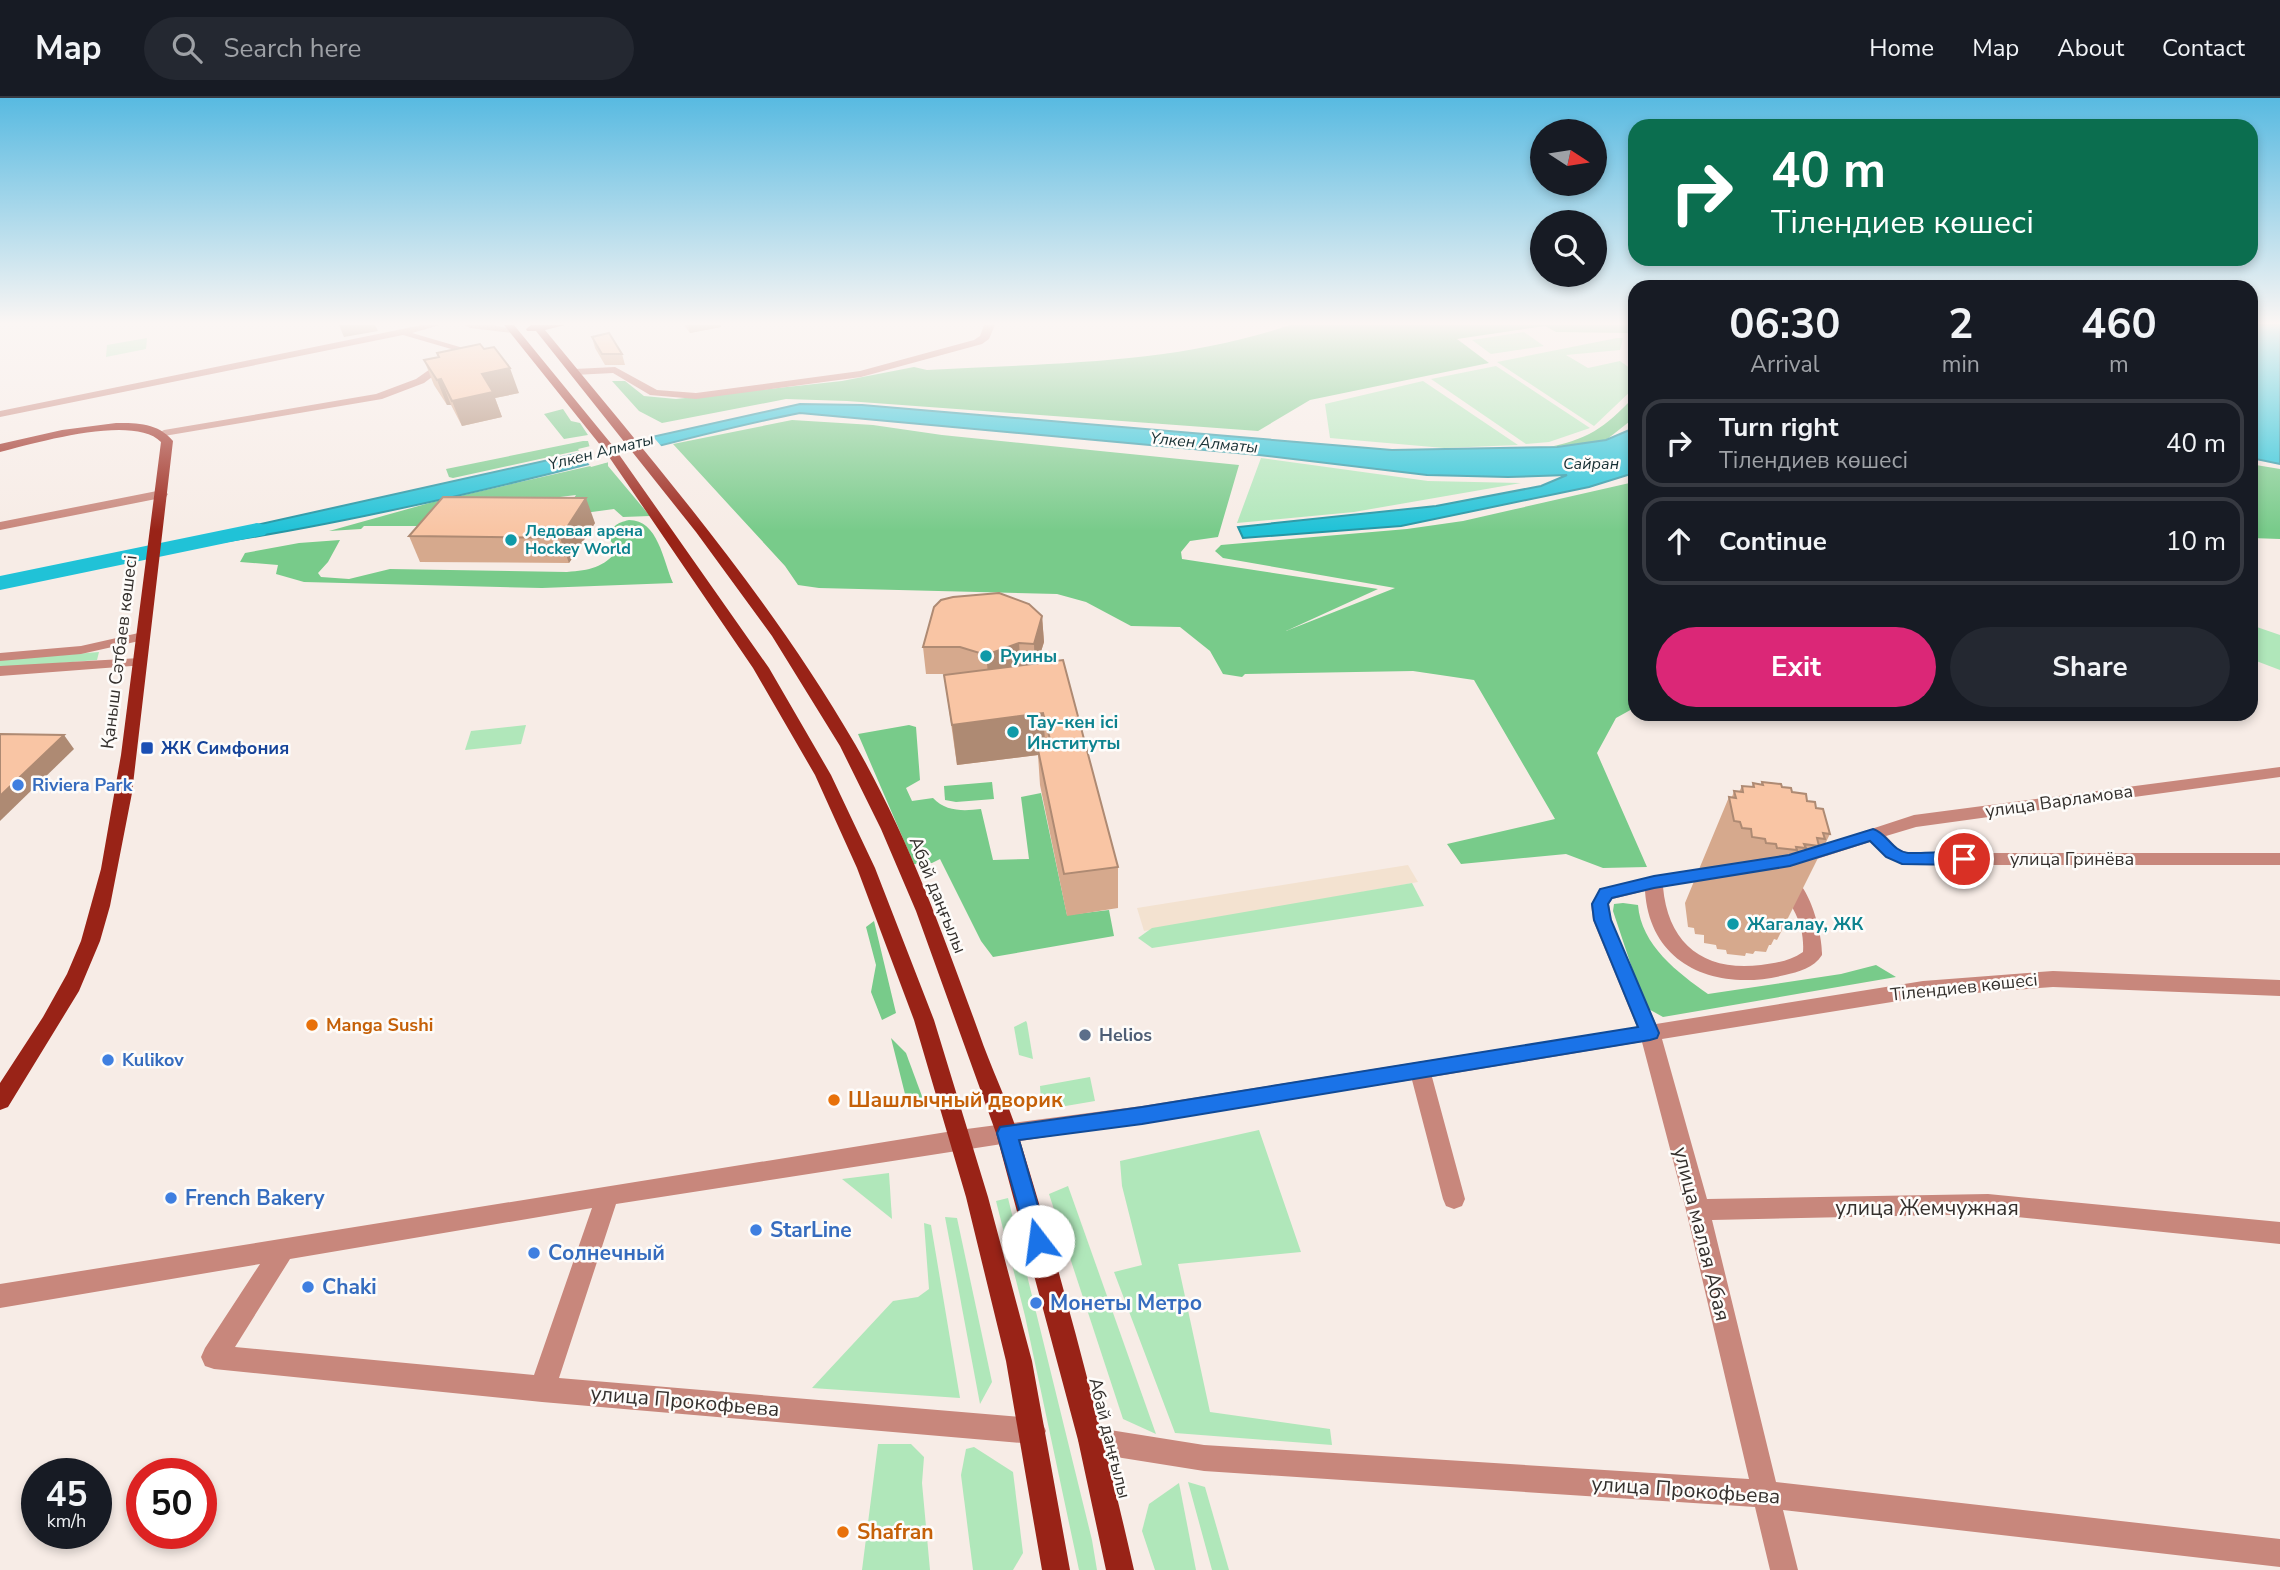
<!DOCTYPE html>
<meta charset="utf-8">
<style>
:root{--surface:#171b24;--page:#242831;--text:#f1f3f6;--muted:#9ea1a6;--line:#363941;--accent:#db2777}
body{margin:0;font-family:"Nunito Sans",sans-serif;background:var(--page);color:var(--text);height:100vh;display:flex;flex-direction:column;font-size:26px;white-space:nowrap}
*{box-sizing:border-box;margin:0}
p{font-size:23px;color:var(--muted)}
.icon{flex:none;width:38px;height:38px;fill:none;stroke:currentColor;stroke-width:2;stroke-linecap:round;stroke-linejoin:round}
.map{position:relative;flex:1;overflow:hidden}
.details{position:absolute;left:1628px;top:182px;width:630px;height:441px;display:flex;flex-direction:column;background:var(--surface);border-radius:21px;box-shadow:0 4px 10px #0003}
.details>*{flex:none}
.top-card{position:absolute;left:1628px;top:21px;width:630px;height:147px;border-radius:21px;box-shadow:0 4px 10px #0003;background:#0b6e4f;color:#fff;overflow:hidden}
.needle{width:46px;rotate:102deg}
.buttons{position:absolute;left:1530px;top:21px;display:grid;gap:14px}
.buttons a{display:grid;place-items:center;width:77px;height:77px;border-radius:50%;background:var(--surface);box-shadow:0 4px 10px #0003;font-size:35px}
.speed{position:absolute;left:21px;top:1360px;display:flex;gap:14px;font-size:35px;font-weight:700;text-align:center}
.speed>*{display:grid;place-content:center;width:91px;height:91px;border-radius:50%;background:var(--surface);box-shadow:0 4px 10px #0003;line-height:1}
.speed small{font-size:18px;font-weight:400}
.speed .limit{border:10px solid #d22;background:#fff;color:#111}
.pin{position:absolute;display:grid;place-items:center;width:60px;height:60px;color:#fff;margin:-30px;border:4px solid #fff;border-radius:50%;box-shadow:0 2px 7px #0007}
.me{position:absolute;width:77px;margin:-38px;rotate:345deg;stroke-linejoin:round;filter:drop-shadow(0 0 5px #0008)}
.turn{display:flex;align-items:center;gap:24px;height:147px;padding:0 28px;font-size:32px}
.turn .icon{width:91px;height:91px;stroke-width:2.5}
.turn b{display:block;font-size:49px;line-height:60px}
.eta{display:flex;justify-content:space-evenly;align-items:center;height:119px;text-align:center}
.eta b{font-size:42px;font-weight:700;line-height:49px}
.button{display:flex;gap:14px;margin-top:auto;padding:14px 28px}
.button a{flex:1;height:80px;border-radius:42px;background:var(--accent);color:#fff;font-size:28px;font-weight:700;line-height:80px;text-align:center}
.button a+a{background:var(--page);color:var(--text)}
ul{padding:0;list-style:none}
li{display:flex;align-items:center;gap:21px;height:88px;margin:0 14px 10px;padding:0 14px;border:4px solid var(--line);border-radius:21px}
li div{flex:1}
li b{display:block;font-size:26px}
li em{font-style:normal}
header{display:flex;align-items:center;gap:42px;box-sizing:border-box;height:98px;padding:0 35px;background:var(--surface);border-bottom:2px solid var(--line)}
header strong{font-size:33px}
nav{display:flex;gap:38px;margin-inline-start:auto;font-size:24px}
.search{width:490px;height:63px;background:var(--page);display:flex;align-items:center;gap:18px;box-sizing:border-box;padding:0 24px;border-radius:38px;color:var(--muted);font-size:26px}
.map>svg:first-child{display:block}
.industrial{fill:#f3e2d0}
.green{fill:#b0e7ba}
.forest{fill:#78cb8a}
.water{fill:#20c2d7;stroke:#2696a4;stroke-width:2}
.pier{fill:#f7ece6}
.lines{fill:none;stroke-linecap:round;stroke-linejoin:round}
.river{fill:#20c2d7;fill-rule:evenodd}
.minor{fill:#c8877c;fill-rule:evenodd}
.major{fill:#992317;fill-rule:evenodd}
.wall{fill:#d6a98d}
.shaded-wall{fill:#ae8a73}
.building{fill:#f9c5a4;stroke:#ae8a73;stroke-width:2}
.route{fill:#1a73e8;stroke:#114b97;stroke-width:2}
.culture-dot{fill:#0f9aa8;stroke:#fefcfa;stroke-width:2.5}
.transit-dot{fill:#1a4fb4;stroke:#fefcfa;stroke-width:2.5}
.shop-dot{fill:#3f7fe0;stroke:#fefcfa;stroke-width:2.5}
.food-dot{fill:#e8710a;stroke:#fefcfa;stroke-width:2.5}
.service-dot{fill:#5c6f8a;stroke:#fefcfa;stroke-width:2.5}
.labels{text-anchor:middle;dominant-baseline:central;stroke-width:5;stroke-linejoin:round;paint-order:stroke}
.far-water-label{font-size:16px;font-style:italic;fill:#183034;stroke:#fefcfa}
.far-culture-label{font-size:16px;font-weight:bold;fill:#0d838f;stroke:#fefcfa;text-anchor:start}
.street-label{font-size:18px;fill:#34302d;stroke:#fefcfa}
.culture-label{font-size:18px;font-weight:bold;fill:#0d838f;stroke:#fefcfa;text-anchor:start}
.transit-label{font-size:18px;font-weight:bold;fill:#164399;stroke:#fefcfa;text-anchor:start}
.shop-label{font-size:18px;font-weight:bold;fill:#366cbe;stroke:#fefcfa;text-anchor:start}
.food-label{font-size:18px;font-weight:bold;fill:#c56008;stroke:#fefcfa;text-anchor:start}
.service-label{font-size:18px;font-weight:bold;fill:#4e5e75;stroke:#fefcfa;text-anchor:start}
.near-food-label{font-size:21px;font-weight:bold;fill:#c56008;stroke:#fefcfa;text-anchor:start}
.near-shop-label{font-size:21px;font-weight:bold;fill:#366cbe;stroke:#fefcfa;text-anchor:start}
.near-street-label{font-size:21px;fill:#34302d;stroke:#fefcfa}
</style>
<header>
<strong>Map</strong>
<div class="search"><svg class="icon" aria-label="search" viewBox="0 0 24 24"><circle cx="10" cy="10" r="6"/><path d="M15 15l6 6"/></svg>Search here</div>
<nav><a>Home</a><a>Map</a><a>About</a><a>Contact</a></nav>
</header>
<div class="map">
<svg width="2280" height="1472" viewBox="0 0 2280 1472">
<rect width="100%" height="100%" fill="#f7ece6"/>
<path class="industrial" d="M1408,767l10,17 -274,49 -7,-23z"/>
<g class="green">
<path d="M1524,234l20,14 -53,8 -19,-14z"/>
<path d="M147,240l-1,11 -40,8 1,-12z"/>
<path d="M1617,240h6l-3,12 -54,5 22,13 32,-7 14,10v17l-40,38 -97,-64z"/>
<path d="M1496,268l94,62 -41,14 -23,2 -95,-65z"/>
<path d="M1423,283l95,64 -74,3 -114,-10 -5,-34z"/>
<path d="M1261,360l167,23 93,2 -167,29 -117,11z"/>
<path d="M2251,527l29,10v35l-29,-11z"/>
<path d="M99,554l-2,8 -97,8v-8z"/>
<path d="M526,627l-5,19 -56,6 6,-19z"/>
<path d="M1412,785l12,23 -272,42 -14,-10 14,-10z"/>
<path d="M1026,923l1,2 6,36 -14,-4 -5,-28z"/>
<path d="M1090,979l5,24 -41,7 -13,-5 -1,-17z"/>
<path d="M1259,1032l42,122 -123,12 32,148 120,17 2,16 -157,-12 -61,-161 28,-7 -20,-79 -2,-25z"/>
<path d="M889,1075l3,46 -50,-40z"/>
<path d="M1068,1088l88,248 -33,-15 -74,-225z"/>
<path d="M1008,1100l84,342 5,30h-18l-54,-254 -29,-115z"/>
<path d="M945,1119l12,1 35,164 -12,22z"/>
<path d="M924,1125l7,2 29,173 -148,-10 81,-87 25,-4 11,-8z"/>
<path d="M878,1346h33l13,13 -2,26 8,87h-68z"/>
<path d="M974,1349l39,25 10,81 -10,17h-40l-12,-95 5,-26z"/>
<path d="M1188,1384l17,5 24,83h-17z"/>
<path d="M1179,1385l17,87h-41l-13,-39 7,-27z"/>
</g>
<g class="forest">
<path d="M1290,227h344v8l-78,-1 -11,-6 -88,13 32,24 -179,37 -52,31 -411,-30 -61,-2 -124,24 -23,-12 -27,-30h13l19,15 32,3 166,-18 72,-14 13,3c122,-7 246,-5 363,-45z"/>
<path d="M1634,299v21l-28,22 -62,8c44,-8 60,-20 90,-51z"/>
<path d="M563,311l8,12 9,2 8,12 -24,4 -20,-25z"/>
<path d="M792,322l81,5 69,10 297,30 -21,72 -28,4 -9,11 1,7 196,30 -92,42 109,-43 -172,-30 -8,-7 6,-6 186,-16 56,-8 171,-39v226l-18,10 -19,35 50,114 -44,1 -37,-14 -105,10 -14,-20 108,-25 -81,-139 -61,-9 -168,3 -3,3 -19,-3 -13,-23 -30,-24 -49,-1 -45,-24 -29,-8 -238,-6 -21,-3 -13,-19 -112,-122z"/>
<path d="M583,343h5l2,7 -137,30 -4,-1 -3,-8z"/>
<path d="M608,364v4l42,50 -27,1 -9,-8 -52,7 14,-21 -119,15 -31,16h-62l-3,3 -32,2 104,-29z"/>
<path d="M2250,366l30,5v70l-29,-1z"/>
<path d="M629,422c29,0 34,40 44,63l-131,5 -238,-6 -28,-8 2,-9 -38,-3 5,-9 54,-10 41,-3 -12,22 -10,11 3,4 28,2 41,-10 177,3c23,-2 36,-4 51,-22l-9,-11c3,-13 7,-16 20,-19z"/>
<path d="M909,627l7,2 4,53 -14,8 6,13 21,-3c13,14 31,13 48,11l12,51 36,-1 -8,-62 20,-4 26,122 42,-5 5,26 -121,21 -12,-16 -41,-82 -8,4 -18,1 -56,-130z"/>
<path d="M992,684l2,17 -38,3 -11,-2 -1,-14z"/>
<path d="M1623,805l15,2c3,40 40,68 70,89l133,-20 35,-9 20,12 -233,40 -18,-10 -32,-96 1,-7z"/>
<path d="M874,823l22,92 -14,7 -11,-28 5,-27 -10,-38z"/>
<path d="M891,940l15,15 17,46 -16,3z"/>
</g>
<g class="water">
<path d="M2250,227h30v139l-29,-6z"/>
<path d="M800,306l62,1 530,45 165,-3 49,-7 28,-12v45l-45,14 -188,39 -158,12 -5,-11 198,-21 105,-20 26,-11 -59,2 -81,-2 -168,-20 -459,-42c-72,14 -141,33 -211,51 -123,31 -248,60 -373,79v-9z"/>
</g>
<path class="pier" d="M649,334l13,15 -71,20 -13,-18z"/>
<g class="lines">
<path class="river" d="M257,425l8,2 4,5 -4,5 -265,55v-14z"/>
<g class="minor">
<path d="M422,227h18l-28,8 58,17 -5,3 -62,-18 -403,82v-6z"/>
<path d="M465,227h28l25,5 -5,3 -43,-5z"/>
<path d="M984,227h11l-6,14 -7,5 -121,33 -165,22 -46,-4 -37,-22 -39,2 -5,-3 5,-3 41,-2 42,23 39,3 164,-22 114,-31 6,-4z"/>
<path d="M443,262l9,2 -28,21 -42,16 -218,37 -6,-3 6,-3 212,-36 40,-15z"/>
<path d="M162,392l6,4 -2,3 -166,33v-8z"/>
<path d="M143,534l7,4 -2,3 -67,15 -81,7v-8l81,-7z"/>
<path d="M140,560l5,1 2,3 -2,3 -145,11v-10z"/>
<path d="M2280,669v10l-364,50 -30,9 12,13 11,4h371v12h-372l-22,-8 -16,-15 -72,23 -6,-2 -3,-4 3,-4 122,-40z"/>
<path d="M1718,768l6,2 3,4 -3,4 -61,11c5,57 41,85 98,78 15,-2 29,-4 42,-13 2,-31 -13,-48 -28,-73l3,-5c28,-8 45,60 44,81 -8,13 -24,17 -37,20 -67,17 -135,-8 -140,-84l-33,8 -3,5 2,16 45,104 267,-43 130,-10 227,9v16l-227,-9 -130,10 -261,42 45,160 281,-5 292,28v22l-292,-30 -276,6 64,262 504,57v28l-497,-57 15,60h-28l-15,-63 -551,-36 -113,-18 -9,-4 -4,-9 4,-9 9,-4 113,18 545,34 -63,-269 -44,-168 -210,35 33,122 -3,7 -8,3 -8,-3 -3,-7 -31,-119 -796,124 -57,174 474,40 9,4 4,9 -4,9 -9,4 -491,-42 -328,-33 -9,-3 -4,-9 4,-9 55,-84 -260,44v-24l959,-154 183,-24 495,-79 -44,-107 -2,-16 9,-15 54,-13zM592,1110l-58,167 -299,-28 55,-88z"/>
</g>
<g class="major">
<path d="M504,227h10l99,121 156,222 62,107 44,93 59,152 54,177 44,164 38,209h-28l-36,-209 -40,-164 -52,-177 -57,-152 -42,-93 -62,-107 -148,-217z"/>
<path d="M531,227h34l-20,5c110,134 223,264 310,414 53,92 88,190 124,289 12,35 29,69 40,104 44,143 82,288 115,433h-28l-28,-130 -82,-307 -80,-222 -35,-82 -41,-83 -68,-110 -76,-104 -160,-201h-9l-1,-2z"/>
<path d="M116,325c22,0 42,0 57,18l-41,352 -22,113 -10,35 -21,50 -71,116 -8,3v-27l43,-66 24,-43 14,-33 20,-72 20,-114 40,-313c-28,-28 -124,1 -161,10v-8l62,-14z"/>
</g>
</g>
<g class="wall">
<path d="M684,227h37v2l-31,6z"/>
<path d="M592,239l30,17 3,11h-20l-10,-17z"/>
<path d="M437,255l82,40 -24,5 7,19 -40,9 -11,-21h-4l-13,-20 -10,-25 14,-3z"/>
<path d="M595,425l-26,40 -149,-1 -11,-26z"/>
<path d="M1042,518l2,26 -7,22 81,203v41l-51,8 -27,-131 -2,-30 -81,10 -13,-90 11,-1h-29l-3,-27z"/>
<path d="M1762,684l20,5 25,14 23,33 -53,106 -3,-1 -3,6h-2l-3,7 -11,-1 -2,3 -7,-1 -1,3 -18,-2 -1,-4 -9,-1 -1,-4 -12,-2v-8l-9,-1 -1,-6 -6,-1 -3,-24 44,-106h3l2,-6 5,1 3,-6 10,1 1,-4 8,1z"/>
</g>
<g class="shaded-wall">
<path d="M339,227h36l3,6 -34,6z"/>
<path d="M688,227h33v2l-31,6z"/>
<path d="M510,270l9,25 -24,5 7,19 -40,9 -10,-25 30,-27z"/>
<path d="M441,281l10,26h-4l-10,-25z"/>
<path d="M586,400l9,25 -26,40 -9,-25z"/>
<path d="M1042,518l2,26 -9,29 -1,-27z"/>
<path d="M1019,545l2,27 -32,12 -3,-27z"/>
<path d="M1043,615l3,41 -9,-9 1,10 -81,10 -5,-40z"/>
<path d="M64,637l10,14 -74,72v-25z"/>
</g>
<g class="building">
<path d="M609,235l13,21h-20l-10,-17z"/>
<path d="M480,246l4,5 10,-2 16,21 -28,6 11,18 -41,9 -11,-22 -4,1 -13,-20 15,-3 -2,-4z"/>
<path d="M443,399l143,1 -26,40 -151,-2z"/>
<path d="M999,495l30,11 13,12 -8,28 -15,-1 -33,12 -26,-8h-37l11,-40 7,-7 12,-3z"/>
<path d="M1063,562l55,207 -54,7 -27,-129 14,-2 -8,-30 -91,12 -8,-50z"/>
<path d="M0,636l64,1 -64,61z"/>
<path d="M1762,684l19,2 1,3 9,1 1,4 14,2 1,7 8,1 1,6 7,1 7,25 -7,-1 2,6 -8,-1 2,8 -15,-2 2,4 -10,-1 1,3 -20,-2 -1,-4 -10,-1 -1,-4 -13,-2 -1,-8 -9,-1 -2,-6 -6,-1 -5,-24 7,1 -2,-7 9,1 -1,-6 12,1 -1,-4 10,2z"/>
</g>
<linearGradient id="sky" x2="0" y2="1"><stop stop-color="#58bae1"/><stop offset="0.52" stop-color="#fbf6f4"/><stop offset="1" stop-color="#fbf6f4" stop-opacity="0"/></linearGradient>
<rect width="2280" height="433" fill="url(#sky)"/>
<path class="route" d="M1873,731c14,4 19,22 35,24 15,1 56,-5 64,6l-8,6 -62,-1 -16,-7 -16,-16 -80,25 -136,22 -42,10 -4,6 3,16 48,113 -2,5 -7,2 -508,84 -123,16 29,101 -3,7 -7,3 -8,-3 -33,-115 3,-6 142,-20 496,-80 -44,-107 -2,-16 8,-15 54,-13 135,-21z"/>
<g class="culture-dot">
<circle cx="511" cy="442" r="7"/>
<circle cx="986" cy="558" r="7"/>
<circle cx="1013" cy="634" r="7"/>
<circle cx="1733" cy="826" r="7"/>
</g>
<rect class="transit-dot" x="140" y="643" width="14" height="14" rx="3.5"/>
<g class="shop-dot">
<circle cx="18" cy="687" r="7"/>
<circle cx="108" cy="962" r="7"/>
<circle cx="171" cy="1100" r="7"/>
<circle cx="756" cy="1132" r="7"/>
<circle cx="534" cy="1155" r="7"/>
<circle cx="308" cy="1189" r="7"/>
<circle cx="1036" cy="1205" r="7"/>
</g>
<g class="food-dot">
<circle cx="312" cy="927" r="7"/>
<circle cx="834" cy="1002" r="7"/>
<circle cx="843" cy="1434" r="7"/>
</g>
<circle class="service-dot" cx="1085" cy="937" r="7"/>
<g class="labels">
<g class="far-water-label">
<text transform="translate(1204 345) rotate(5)">Үлкен Алматы</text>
<text transform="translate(601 354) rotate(-14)">Үлкен Алматы</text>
<text x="1591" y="366">Сайран</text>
</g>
<g class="far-culture-label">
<text x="525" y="433">Ледовая арена<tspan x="525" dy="18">Hockey World</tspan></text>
</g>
<g class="street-label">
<text transform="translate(119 554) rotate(-83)">Қаныш Сәтбаев көшесі</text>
<text transform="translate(2059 703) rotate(-8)">улица Варламова</text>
<text x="2072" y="761">улица Гринёва</text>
<text transform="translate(938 797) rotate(68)">Абай даңғылы</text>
<text transform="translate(1964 889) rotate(-6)">Тілендиев көшесі</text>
<text transform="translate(1110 1340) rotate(76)">Абай даңғылы</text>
</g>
<g class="culture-label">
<text x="1000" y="558">Руины</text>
<text x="1027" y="624">Тау-кен ісі<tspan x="1027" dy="21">Институты</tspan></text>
<text x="1747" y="826">Жагалау, ЖК</text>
</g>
<g class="transit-label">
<text x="161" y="650">ЖК Симфония</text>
</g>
<g class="shop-label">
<text x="32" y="687">Riviera Park</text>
<text x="122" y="962">Kulikov</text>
</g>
<g class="food-label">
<text x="326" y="927">Manga Sushi</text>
</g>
<g class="service-label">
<text x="1099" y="937">Helios</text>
</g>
<g class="near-food-label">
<text x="848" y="1002">Шашлычный дворик</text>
<text x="857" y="1434">Shafran</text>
</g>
<g class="near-shop-label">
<text x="185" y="1100">French Bakery</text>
<text x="770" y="1132">StarLine</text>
<text x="548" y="1155">Солнечный</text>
<text x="322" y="1189">Chaki</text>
<text x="1050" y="1205">Монеты Метро</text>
</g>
<g class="near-street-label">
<text x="1927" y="1110">улица Жемчужная</text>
<text transform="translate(1702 1136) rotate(76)">улица малая Абая</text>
<text transform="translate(685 1303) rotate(5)">улица Прокофьева</text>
<text transform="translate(1686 1392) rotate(4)">улица Прокофьева</text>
</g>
</g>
</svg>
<div class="buttons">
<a><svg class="needle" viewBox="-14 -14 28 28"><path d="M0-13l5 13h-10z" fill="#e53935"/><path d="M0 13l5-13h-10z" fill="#9ea1a6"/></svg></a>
<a><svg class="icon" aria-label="search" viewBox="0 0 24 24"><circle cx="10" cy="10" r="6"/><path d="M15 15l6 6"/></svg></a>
</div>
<div class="speed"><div>45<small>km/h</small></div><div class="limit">50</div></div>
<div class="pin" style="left:1964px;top:761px;background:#d93025"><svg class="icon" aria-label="arrive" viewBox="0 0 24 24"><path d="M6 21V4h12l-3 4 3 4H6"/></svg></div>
<svg class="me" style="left:1038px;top:1143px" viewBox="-20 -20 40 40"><circle r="19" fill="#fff"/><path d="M0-13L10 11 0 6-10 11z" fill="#1a73e8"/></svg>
<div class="top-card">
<div class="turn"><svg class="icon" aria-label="right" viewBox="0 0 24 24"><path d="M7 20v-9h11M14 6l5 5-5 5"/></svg><div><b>40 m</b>Тілендиев көшесі</div></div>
</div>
<section class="details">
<div class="eta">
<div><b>06:30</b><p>Arrival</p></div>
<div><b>2</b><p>min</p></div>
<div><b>460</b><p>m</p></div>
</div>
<ul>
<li><svg class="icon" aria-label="right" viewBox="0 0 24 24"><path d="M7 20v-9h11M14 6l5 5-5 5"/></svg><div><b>Turn right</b><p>Тілендиев көшесі</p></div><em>40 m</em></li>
<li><svg class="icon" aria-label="ahead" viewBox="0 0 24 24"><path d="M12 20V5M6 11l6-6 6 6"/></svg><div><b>Continue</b></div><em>10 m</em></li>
</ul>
<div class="button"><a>Exit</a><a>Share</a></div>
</section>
</div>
